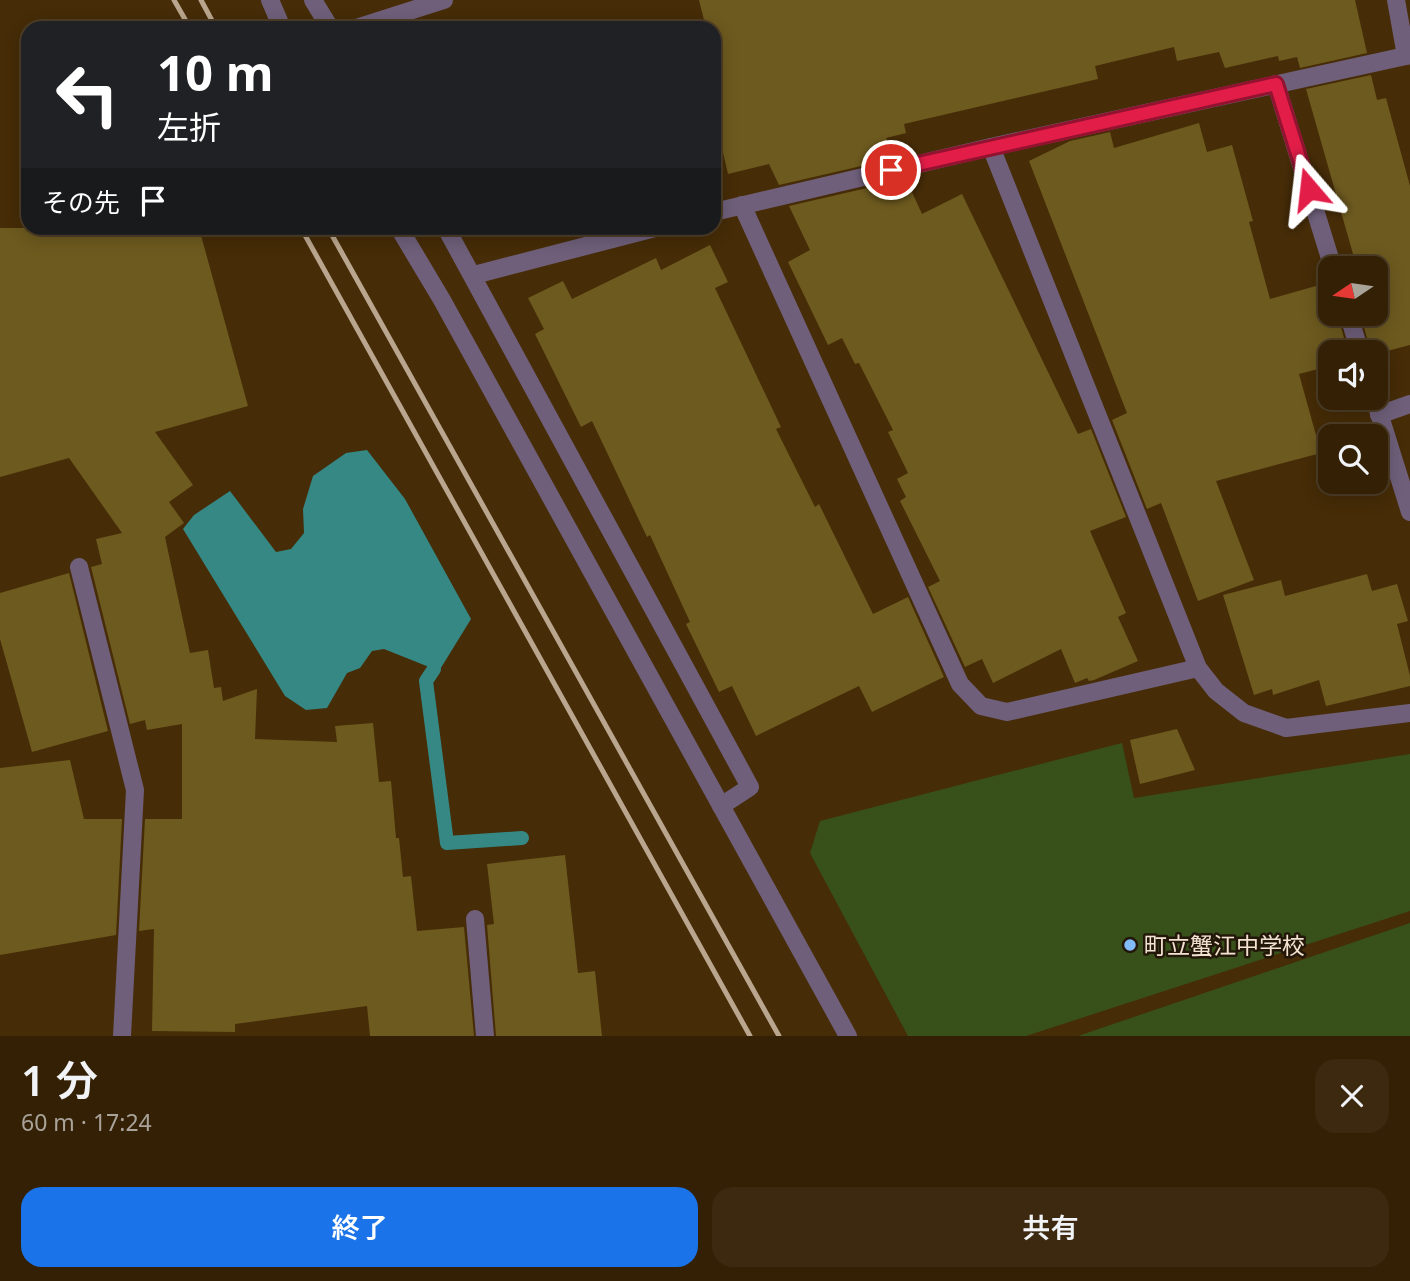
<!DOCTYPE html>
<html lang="ja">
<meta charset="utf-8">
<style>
:root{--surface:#342105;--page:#3c290f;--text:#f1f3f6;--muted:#a9a39a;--line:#4e3e27;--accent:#1a73e8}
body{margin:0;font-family:"Noto Sans","Noto Sans JP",sans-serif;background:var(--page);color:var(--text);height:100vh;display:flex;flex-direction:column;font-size:26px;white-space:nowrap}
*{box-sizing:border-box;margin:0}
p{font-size:23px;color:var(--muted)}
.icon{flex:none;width:38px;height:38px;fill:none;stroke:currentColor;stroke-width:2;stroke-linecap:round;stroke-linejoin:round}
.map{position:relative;height:1036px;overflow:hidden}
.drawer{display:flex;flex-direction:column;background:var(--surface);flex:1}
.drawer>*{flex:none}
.hud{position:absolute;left:21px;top:21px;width:700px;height:214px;border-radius:21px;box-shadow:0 4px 18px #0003,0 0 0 2px var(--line);background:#202124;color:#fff;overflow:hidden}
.needle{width:46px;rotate:257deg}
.buttons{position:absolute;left:1318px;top:256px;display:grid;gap:14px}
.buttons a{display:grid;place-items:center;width:70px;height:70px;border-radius:14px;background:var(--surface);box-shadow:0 4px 18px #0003,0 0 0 2px var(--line);font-size:35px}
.pin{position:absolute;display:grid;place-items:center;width:60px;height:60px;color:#fff;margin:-30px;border:4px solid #fff;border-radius:50%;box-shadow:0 2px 7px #0007}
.me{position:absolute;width:77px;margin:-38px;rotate:343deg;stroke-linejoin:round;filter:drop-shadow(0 0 5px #0008)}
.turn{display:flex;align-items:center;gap:24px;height:147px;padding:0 21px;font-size:32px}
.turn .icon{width:91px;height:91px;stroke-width:2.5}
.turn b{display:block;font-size:49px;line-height:60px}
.then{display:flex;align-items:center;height:66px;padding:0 21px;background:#0003;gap:14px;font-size:26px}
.round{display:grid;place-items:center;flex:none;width:74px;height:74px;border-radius:21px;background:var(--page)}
.headline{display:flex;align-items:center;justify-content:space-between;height:119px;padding:0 21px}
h1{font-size:42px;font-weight:600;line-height:52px}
.button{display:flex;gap:14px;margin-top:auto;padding:14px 21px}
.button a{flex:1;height:80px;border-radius:21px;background:var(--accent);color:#fff;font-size:28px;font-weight:600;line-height:80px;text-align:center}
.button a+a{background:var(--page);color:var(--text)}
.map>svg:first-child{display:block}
.green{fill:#38511b}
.water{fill:#358884}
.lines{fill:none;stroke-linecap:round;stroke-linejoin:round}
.stream{stroke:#358884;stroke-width:14}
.building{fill:#6d5a1f}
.minor{stroke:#6f5f7a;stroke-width:18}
.rail{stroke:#baa68e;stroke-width:5}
.route-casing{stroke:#92132f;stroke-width:18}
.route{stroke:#e11d48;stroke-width:12}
.poi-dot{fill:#82bcfa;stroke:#231709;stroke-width:2.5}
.labels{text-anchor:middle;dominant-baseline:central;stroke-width:5;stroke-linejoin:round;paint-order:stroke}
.poi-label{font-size:23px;fill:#f3e2d0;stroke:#231709;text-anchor:start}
</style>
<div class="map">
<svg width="1410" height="1036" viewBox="0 0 1410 1036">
<rect width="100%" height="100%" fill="#462c07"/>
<g class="green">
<path d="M1122,743l12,55 276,-44v157l-384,125h-118l-98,-183 10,-32z"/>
<path d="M1410,923v113h-332z"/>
</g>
<path class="water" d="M367,450l38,49 66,120 -32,52 -55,-22 -12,2 -12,17 -13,5 -20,35 -21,2 -21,-14 -102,-167 11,-14 36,-24 46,61 15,-3 13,-16 -1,-24 10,-33 33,-23z"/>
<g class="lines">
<path class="stream" d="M434,669l-8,12 21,162 75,-5"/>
</g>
<g class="building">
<path d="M699,0h656l12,53 -67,15 -3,-11 -18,4 -1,-5 -53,12 -6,-16 -42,9 -3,-14 -79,19 3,13 -194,45 2,9 -20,5 10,20 -117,27 -10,-21 -41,10 -14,-60v-86h-8z"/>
<path d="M1371,75l6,25 9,-2 24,88v159l-34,9v-2h-5l-11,-39h16v-45h-19l-51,-179z"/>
<path d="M1199,123l8,29 25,-7 21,76 -4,1 21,77 60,-17v31h7l11,39h-18v14l-31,8 22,79 -105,28 38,99 -56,21 -37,-98 -14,6 -35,-89 15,-7 -98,-252 41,-20 40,-9 4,16z"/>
<path d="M906,179l16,35 40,-20 116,240 13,-5 35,88 -36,14 36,82 -8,4 20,44 -44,19 -5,1 -2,-3 -12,5 -14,-34 -68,34 -11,-24 -17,8 -37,-80 12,-6 -40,-80 6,-4 -9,-18 11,-6 -20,-41 5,-2 -34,-67 -4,1 -13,-26 -14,7 -40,-83 22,-12 -21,-44z"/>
<path d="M0,228h199l49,178 -93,26 38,53 -24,17 15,21 -19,14 25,116 18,-3 6,38 7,-1 2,14 34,-12 -2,50 82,3 -2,-16 38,-3 6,59 12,-1 5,57h3l4,39 8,-1 6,55 47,-4 10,109h-104l-3,-30 -132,18v8l-83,-1 2,-102 -15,2 6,-112h37v-95l-35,6 -2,-10 -15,4 -39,-157 11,-3 -6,-25 26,-6 -53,-75 -69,19z"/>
<path d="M710,245l18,37 -13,6 66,139 -5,2 39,78 4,-3 54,110 35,-17 36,80 -72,35 -13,-26 -103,50 -24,-50 -13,6 -33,-68 4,-2 -40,-87 -3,2 -55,-116 -11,6 -46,-93 9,-5 -16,-31 35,-17 9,18 84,-41 5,12z"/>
<path d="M69,573l39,158 -76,21 -32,-113v-46z"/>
<path d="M1367,574l5,17 25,-7 11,37 -11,3 13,52v10l-84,20 -7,-26 -46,15 -1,-6 -18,6 -31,-100 58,-15 4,16z"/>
<path d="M1177,729l18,41 -55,14 -10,-44z"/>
<path d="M70,760l14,59h38l-6,116 -116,20v-187z"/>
<path d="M565,855l13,118 17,-2 7,65h-106l-9,-111 7,-1 -7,-60z"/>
</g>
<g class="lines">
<g class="minor">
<path d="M270,0l12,28"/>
<path d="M313,0l17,28"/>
<path d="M1396,0l10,56"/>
<path d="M356,28l88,-28"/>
<path d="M1276,84l57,184"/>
<path d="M991,147l207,521"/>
<path d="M742,205l218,479 21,22 26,6 191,-44 18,23 28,22 42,15 124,-15"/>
<path d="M714,212l277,-65 419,-92"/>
<path d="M399,228l43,72 406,736"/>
<path d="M446,228l304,559 -29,19"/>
<path d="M474,275l181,-47"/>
<path d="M1348,313l12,39"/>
<path d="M1374,397l36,115"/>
<path d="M1379,415l31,-11"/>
<path d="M79,567l56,223 -13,246"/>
<path d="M475,919l10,117"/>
</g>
<g class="rail">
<path d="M174,0l16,28"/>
<path d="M201,0l15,28"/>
<path d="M301,228l449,808"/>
<path d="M328,228l451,808"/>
</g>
</g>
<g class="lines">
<defs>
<path id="route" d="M891,170l385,-86 33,105"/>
</defs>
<use href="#route" class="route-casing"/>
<use href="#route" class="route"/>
</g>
<circle class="poi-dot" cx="1130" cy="945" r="7"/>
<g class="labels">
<g class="poi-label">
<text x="1144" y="945">町立蟹江中学校</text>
</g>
</g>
</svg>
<div class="buttons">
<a><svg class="needle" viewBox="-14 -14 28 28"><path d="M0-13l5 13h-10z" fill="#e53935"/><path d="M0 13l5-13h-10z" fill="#a9a39a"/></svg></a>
<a><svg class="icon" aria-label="sound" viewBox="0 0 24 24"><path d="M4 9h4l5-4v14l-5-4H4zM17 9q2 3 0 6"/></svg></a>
<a><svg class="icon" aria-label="search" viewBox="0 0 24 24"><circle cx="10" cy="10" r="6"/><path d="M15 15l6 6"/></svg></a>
</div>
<div class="pin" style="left:891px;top:170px;background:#d93025"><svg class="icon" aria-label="arrive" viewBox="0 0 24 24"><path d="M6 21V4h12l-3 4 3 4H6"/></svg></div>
<svg class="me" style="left:1309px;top:189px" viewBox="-20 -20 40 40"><path d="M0-17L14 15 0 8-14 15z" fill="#e11d48" stroke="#fff" stroke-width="4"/></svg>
<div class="hud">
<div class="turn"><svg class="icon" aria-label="left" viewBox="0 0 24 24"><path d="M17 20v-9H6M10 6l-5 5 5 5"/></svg><div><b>10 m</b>左折</div></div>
<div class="then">その先<svg class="icon" aria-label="arrive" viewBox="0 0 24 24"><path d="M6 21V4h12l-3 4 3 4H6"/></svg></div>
</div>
</div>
<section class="drawer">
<div class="headline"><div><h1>1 分</h1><p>60 m · 17:24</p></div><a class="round"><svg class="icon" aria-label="close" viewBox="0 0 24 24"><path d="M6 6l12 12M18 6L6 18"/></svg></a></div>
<div class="button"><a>終了</a><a>共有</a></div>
</section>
